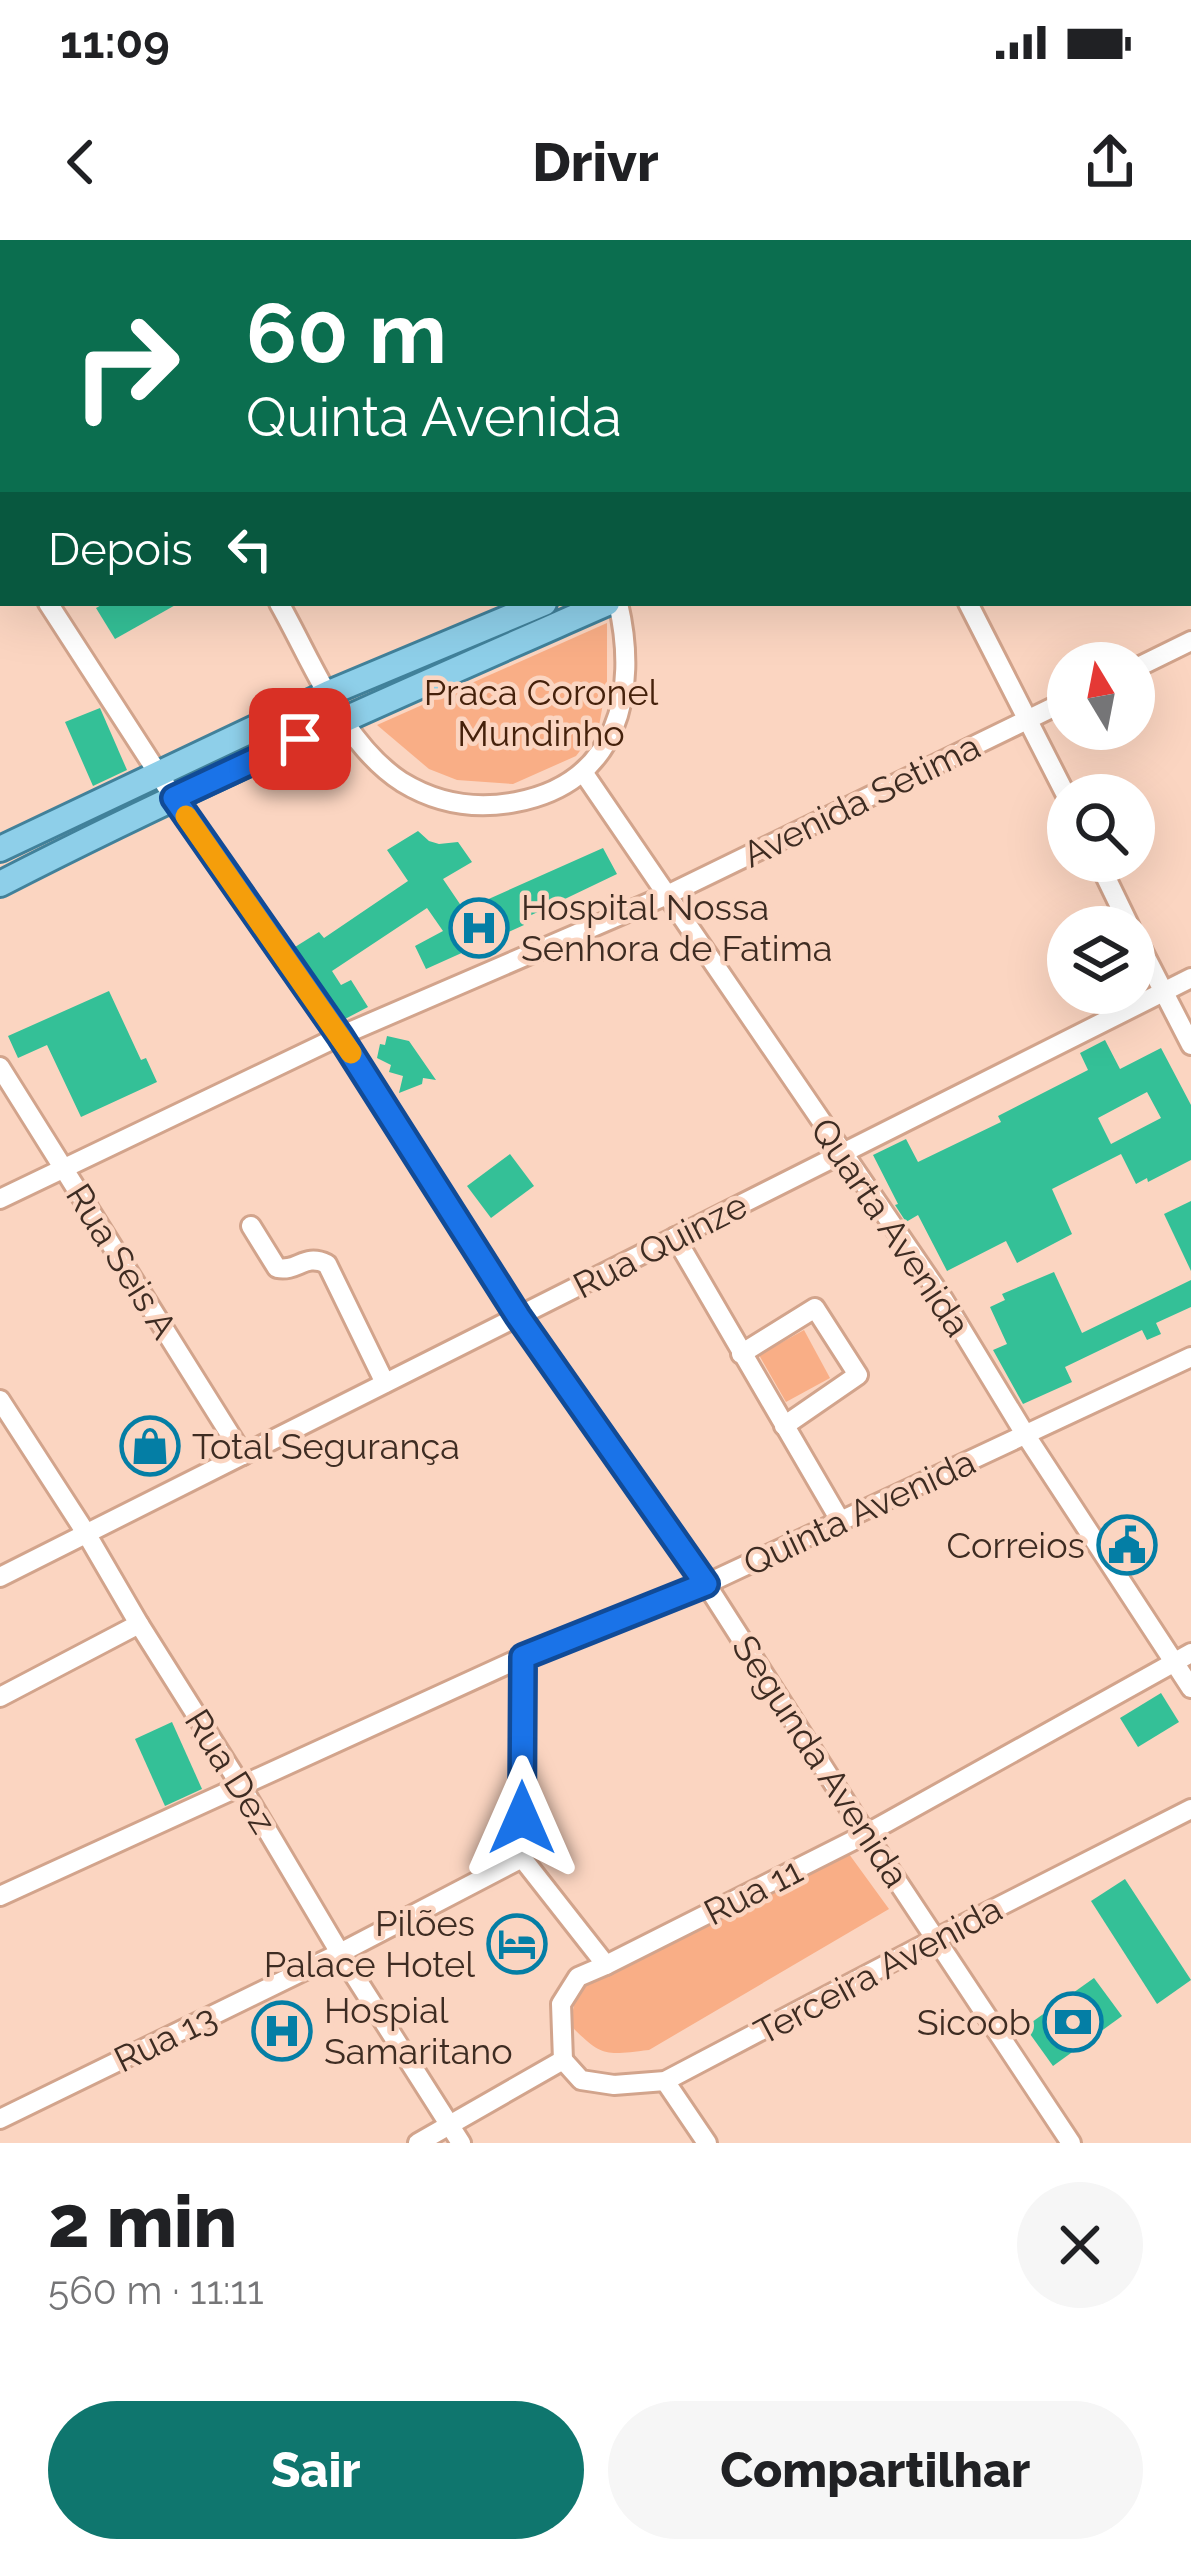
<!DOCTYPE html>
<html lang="pt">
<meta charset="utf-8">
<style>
:root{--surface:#fff;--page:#f6f6f6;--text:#202124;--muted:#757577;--accent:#0f766e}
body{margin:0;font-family:Raleway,sans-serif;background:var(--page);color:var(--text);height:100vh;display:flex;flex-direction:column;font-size:45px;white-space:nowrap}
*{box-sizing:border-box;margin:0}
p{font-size:39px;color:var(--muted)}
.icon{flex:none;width:66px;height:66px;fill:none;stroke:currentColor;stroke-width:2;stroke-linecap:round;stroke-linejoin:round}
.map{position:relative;height:1903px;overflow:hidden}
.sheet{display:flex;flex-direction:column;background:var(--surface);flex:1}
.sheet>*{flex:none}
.top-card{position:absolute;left:0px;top:0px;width:1191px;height:366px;box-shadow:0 12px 48px #0002;background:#0b6e4f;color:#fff;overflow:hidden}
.needle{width:78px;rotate:350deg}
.fabs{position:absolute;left:1047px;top:402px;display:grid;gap:24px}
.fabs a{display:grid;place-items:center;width:108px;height:108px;border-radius:50%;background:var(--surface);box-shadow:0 12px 48px #0002;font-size:60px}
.pin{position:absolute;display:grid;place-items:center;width:102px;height:102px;color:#fff;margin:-51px;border-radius:24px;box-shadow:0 6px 18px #0006}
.me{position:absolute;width:132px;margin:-66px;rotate:0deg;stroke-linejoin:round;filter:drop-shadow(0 0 9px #0008)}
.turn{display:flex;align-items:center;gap:42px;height:252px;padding:0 48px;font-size:54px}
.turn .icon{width:156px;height:156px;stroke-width:2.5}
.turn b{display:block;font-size:84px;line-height:102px}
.then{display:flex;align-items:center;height:114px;padding:0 48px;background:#0003;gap:24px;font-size:45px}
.round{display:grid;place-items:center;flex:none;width:126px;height:126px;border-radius:63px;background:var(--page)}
.headline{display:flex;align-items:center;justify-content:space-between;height:204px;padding:0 48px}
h1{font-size:72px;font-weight:800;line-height:90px}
.button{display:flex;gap:24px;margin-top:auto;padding:24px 48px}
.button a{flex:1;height:138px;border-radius:72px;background:var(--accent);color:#fff;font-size:48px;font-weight:800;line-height:138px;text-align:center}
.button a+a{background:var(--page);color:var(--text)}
.status{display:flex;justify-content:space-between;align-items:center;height:84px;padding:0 60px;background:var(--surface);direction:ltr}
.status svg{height:33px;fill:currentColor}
header{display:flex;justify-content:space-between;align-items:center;height:156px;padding:0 48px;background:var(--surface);font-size:54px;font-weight:800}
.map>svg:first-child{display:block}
.green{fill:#f9ae86}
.building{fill:#34c097;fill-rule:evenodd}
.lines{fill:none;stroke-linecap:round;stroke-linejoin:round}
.minor-casing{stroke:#d2a48c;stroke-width:24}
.major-casing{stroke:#41819a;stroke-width:30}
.minor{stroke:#fff;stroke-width:18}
.major{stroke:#8ecfe9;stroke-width:24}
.route-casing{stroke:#114b97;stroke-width:30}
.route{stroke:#1a73e8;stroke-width:21}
.slow{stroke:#f59e0b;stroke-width:21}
.labels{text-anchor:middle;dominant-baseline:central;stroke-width:9;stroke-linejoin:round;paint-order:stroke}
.park-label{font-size:36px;fill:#45210b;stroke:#fbd5c1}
.street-label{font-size:36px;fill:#3e2c22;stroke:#fbd5c1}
.poi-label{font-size:36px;fill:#3e2c22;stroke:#fbd5c1;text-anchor:start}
</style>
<div class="status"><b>11:09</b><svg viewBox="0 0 49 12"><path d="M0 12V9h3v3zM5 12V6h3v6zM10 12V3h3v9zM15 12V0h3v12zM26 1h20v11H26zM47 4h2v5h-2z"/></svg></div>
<header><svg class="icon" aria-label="back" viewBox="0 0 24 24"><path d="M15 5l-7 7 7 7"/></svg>Drivr<svg class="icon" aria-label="share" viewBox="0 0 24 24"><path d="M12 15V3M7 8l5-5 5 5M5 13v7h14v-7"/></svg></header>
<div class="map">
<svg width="1191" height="1903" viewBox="0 0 1191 1903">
<rect width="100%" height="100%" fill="#fbd5c1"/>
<g class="green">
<path d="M607,383v58l-8,45 -23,30 -63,28 -56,-4 -28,-11 -52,-44z"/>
<path d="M804,1090l26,48 -44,24 -27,-47z"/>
<path d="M849,1614l40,55 -240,141c-44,5 -46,8 -79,-25l8,-40z"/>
</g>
<g class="building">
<path d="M105,363h74l-64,36 -19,-31z"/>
<path d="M100,468l27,62 -34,16 -28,-64z"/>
<path d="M418,591l11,10 10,3 19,-2 14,20 -29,17 21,31 139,-62 14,26 -96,46 3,5 -98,44 -11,-23 28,-15 -16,-23 -95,63 9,14 10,-5 17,27 -23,12 -50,-72 24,-15 5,6 84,-57 -21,-31z"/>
<path d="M109,751l32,69 5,-2 11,24 -76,35 -34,-72 -29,13 -10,-22z"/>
<path d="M387,796l22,5 27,39 -13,-2 -1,6 -23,9 4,-17 -14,-4 2,-7 -14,-7 3,-14 5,1z"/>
<path d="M1105,800l15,29 41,-21 30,57v55l-43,22 -1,-4 -11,6 -15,-30 -69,35 20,45 -55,29 -11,-22 -59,30 -29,-56 -12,7 -11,-17 3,-1 -25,-49 33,-16 12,23 83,-40 -3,-6 90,-46 -8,-17zM1147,852l14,26 -50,26 -13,-26z"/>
<path d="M510,914l24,32 -43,32 -24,-32z"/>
<path d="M1191,961v70l-27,-57z"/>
<path d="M1054,1032l28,61 109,-53v27l-35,16 5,11 -14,6 -5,-10 -77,37 7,15 -49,22 -30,-54 14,-6 -17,-37 15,-7 -3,-6z"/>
<path d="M1161,1453l18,29 -41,25 -18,-29z"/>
<path d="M172,1482l30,67 -37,17 -30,-67z"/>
<path d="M1125,1639l66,101 -34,24 -66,-103z"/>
<path d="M1094,1738l28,38 -69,50 -28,-39z"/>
</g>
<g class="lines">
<defs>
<g id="minor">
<path d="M88,0l1,3"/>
<path d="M441,0l1,3"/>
<path d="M1104,0l3,3"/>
<path d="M610,3l7,-3"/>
<path d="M0,290l3,5"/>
<path d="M48,363l126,195 166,238 178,280 188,268 160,250 205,309"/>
<path d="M279,363c34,60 64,141 123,179 36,22 73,28 114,20 102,-19 123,-110 102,-199"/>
<path d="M968,363l100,196"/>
<path d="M1134,429l57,-28"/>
<path d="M583,532l360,527 82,135 166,254"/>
<path d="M1098,621l32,66"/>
<path d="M1134,694l57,111"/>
<path d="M0,827l243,388"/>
<path d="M0,959l340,-163 327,-141 401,-195"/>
<path d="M251,986l26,42c21,4 27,-15 50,-4l58,119"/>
<path d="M675,997l166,285"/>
<path d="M741,1114l74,-46 43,67 -74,51"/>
<path d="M0,1160l86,133 53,91 102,162 99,167 121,190"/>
<path d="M0,1337l1191,-599"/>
<path d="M523,1417l-1,201 84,107"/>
<path d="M0,1457l139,-73"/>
<path d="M0,1656l523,-239 183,-73 485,-227"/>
<path d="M563,1820l-2,-56 17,-27 28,-12 260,-131 325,-181"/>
<path d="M563,1820l18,20 33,5 51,-4 272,-143 254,-129"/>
<path d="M665,1841l42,62"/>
<path d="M0,1879l340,-166 182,-95"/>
<path d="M418,1903l145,-83"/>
</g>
<g id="major">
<path d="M763,0l2,3"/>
<path d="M787,0l2,3"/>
<path d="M1183,0l3,3"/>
<path d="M1188,20h3"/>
<path d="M1188,92l3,-1"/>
<path d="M0,609l329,-156 215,-90"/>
<path d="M0,644c198,-102 403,-191 607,-281"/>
</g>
</defs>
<use href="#minor" class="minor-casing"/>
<use href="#major" class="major-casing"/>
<use href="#minor" class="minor"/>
<use href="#major" class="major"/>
</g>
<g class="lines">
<defs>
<path id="route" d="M300,499l-126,59 166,238 178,280 188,268 -183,73 -1,161"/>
</defs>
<use href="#route" class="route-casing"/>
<use href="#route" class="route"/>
<path class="slow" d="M186,576l165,237"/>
</g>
<defs>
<symbol id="hospital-ring" viewBox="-11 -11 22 22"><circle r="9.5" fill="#fbd5c1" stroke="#047ea5" stroke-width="1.5"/><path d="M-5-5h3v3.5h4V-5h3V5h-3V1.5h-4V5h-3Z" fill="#047ea5"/></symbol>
<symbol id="shop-ring" viewBox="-11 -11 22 22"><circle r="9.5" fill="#fbd5c1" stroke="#047ea5" stroke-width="1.5"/><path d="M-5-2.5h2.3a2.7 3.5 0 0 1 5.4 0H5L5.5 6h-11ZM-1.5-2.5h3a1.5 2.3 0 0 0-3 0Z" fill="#047ea5"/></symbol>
<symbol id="civic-ring" viewBox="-11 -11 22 22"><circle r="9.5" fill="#fbd5c1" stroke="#047ea5" stroke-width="1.5"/><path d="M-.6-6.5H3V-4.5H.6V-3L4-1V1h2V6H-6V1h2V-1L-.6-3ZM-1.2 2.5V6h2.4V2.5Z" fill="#047ea5"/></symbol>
<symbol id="hotel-ring" viewBox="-11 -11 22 22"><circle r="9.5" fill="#fbd5c1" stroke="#047ea5" stroke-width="1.5"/><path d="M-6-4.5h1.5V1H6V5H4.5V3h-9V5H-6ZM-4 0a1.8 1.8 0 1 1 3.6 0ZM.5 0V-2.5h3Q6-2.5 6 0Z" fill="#047ea5"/></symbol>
<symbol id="bank-ring" viewBox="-11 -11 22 22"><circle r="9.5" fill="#fbd5c1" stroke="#047ea5" stroke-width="1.5"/><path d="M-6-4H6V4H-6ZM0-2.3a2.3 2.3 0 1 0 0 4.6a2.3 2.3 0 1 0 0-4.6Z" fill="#047ea5"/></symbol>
</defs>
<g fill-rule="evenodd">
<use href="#hospital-ring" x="446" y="655" width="66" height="66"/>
<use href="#shop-ring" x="117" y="1173" width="66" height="66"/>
<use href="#civic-ring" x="1094" y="1272" width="66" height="66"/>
<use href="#hotel-ring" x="484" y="1671" width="66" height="66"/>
<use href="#bank-ring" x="1040" y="1749" width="66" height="66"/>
<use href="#hospital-ring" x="249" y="1758" width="66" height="66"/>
</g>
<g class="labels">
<g class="park-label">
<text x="541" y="452">Praca Coronel<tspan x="541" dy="41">Mundinho</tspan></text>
</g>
<g class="street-label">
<text transform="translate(861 560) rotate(-26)">Avenida Setima</text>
<text transform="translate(891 987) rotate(56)">Quarta Avenida</text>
<text transform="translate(660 1005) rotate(-27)">Rua Quinze</text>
<text transform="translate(122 1021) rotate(58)">Rua Seis A</text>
<text transform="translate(859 1272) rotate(-25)">Quinta Avenida</text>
<text transform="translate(821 1521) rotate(57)">Segunda Avenida</text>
<text transform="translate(231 1531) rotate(58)">Rua Dez</text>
<text transform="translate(753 1651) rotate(-27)">Rua 11</text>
<text transform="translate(878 1730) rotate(-28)">Terceira Avenida</text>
<text transform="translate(165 1798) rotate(-26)">Rua 13</text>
</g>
<g class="poi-label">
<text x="521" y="667">Hospital Nossa<tspan x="521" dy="41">Senhora de Fatima</tspan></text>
<text x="192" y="1206">Total Segurança</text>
<text x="1085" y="1305" text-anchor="end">Correios</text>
<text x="475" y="1683" text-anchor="end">Pilões<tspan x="475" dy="41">Palace Hotel</tspan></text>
<text x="324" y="1770">Hospial<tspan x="324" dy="41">Samaritano</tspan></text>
<text x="1031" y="1782" text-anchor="end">Sicoob</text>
</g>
</g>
</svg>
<div class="fabs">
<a><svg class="needle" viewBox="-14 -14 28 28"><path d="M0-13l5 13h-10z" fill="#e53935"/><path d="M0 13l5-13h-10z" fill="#757577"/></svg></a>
<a><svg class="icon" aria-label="search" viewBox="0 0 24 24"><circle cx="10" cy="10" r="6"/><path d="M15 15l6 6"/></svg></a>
<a><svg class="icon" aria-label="layers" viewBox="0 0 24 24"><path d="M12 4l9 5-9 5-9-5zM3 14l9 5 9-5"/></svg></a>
</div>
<div class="pin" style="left:300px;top:499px;background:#d93025"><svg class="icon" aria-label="arrive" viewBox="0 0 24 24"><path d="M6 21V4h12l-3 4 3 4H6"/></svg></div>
<svg class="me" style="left:522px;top:1578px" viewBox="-20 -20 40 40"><path d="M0-17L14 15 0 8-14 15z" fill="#1a73e8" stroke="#fff" stroke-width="4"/></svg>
<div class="top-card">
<div class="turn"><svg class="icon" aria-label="right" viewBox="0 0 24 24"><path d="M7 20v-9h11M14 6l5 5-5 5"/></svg><div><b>60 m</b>Quinta Avenida</div></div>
<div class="then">Depois<svg class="icon" aria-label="left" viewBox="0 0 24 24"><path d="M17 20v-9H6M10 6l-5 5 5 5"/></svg></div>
</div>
</div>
<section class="sheet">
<div class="headline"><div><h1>2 min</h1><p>560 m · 11:11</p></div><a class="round"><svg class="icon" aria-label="close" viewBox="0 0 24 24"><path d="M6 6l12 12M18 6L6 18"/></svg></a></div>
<div class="button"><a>Sair</a><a>Compartilhar</a></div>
</section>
